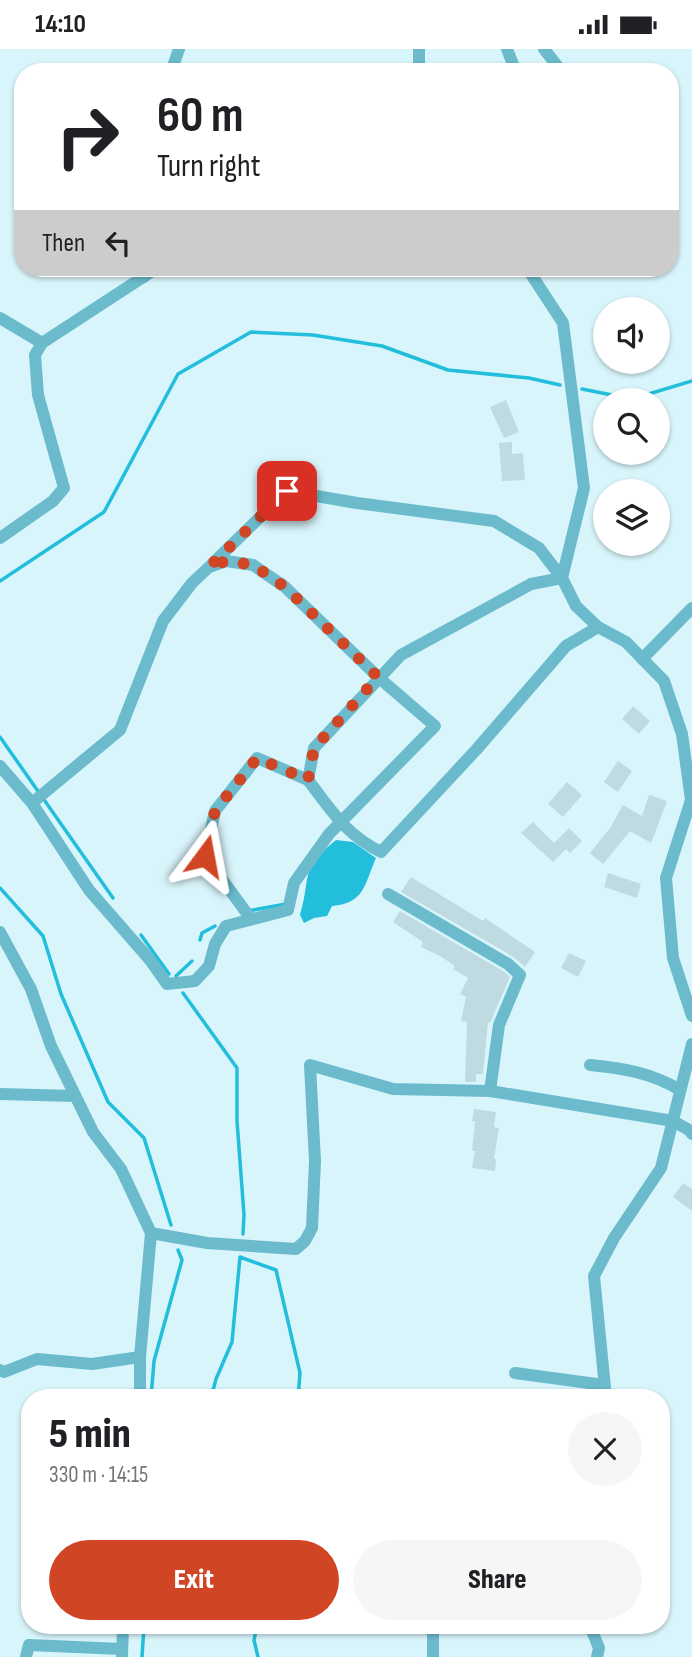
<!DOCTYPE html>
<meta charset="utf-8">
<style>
:root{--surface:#fff;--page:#f6f6f6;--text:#202124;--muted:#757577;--accent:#d04624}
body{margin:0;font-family:"Sofia Sans Condensed",sans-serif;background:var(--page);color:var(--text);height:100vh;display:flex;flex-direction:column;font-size:26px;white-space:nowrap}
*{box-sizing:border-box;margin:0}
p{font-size:23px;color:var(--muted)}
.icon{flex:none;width:38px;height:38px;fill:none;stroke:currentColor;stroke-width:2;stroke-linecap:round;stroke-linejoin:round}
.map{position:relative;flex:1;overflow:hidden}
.panel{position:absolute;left:21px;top:1340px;width:649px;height:245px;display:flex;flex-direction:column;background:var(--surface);border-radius:28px;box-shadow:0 2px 5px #0004}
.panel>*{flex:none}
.banner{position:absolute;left:14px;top:14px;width:665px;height:214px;border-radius:28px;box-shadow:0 2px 5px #0004;background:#fff;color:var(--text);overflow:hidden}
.tools{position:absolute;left:593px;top:248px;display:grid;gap:14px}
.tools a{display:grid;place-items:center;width:77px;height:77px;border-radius:50%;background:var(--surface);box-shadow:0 2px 5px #0004;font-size:35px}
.pin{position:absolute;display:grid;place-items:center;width:60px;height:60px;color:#fff;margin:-30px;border-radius:14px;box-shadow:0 4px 10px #0006}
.me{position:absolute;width:77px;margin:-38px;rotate:13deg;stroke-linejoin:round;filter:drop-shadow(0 0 5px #0008)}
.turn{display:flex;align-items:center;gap:24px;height:147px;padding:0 28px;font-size:32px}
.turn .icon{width:91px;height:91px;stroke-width:2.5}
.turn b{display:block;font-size:49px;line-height:60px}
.then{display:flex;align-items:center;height:66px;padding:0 28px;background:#0003;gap:14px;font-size:26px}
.round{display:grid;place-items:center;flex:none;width:74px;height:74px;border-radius:37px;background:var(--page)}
.summary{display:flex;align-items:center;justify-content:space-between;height:119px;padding:0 28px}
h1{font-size:42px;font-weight:800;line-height:52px}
.button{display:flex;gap:14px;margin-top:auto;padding:14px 28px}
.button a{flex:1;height:80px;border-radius:42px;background:var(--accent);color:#fff;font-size:28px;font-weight:800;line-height:80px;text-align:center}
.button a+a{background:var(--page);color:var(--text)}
.status{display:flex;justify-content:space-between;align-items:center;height:49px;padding:0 35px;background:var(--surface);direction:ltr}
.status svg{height:19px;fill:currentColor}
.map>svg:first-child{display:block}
.water{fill:#23bedb}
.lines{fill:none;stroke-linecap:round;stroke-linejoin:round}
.stream{stroke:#23bedb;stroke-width:3.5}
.building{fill:#bfdbe1}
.minor{stroke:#6bbbcd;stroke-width:12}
.route{stroke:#d04624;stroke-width:12;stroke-dasharray:0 21.6}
</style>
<div class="status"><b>14:10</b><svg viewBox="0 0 49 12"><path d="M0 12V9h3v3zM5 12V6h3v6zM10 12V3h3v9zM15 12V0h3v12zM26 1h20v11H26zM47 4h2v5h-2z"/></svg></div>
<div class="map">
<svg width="692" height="1608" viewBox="0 0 692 1608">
<rect width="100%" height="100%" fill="#d9f5fc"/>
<path class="water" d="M336,791l17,2 23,16c-12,27 -11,45 -44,48l-5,10 -13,2 -10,5 -4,-8c12,-39 -2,-44 36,-75z"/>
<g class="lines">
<g class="stream">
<path d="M582,340l50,10 60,-18"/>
<path d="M0,532l104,-69 74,-138 73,-42 62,3 69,11 66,24 81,8 31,7"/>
<path d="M0,688l113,161"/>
<path d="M0,839l43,48 18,58 47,108 36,36 27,87"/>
<path d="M248,862l38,-7"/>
<path d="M141,886l28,39"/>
<path d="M200,891l2,-7 13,-7"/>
<path d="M176,927l16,-15"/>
<path d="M183,944l54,75v53l7,94 -1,19"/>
<path d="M151,1349l3,-37 28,-101 -4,-10"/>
<path d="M211,1349l5,-19 16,-37 8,-85 36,13 24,103 -2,25"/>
<path d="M257,1577l-3,14 4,17"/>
<path d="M142,1608l2,-31"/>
</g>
</g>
<g class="building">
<path d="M506,351l13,32 -15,6 -14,-31z"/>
<path d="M512,393v12l11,-1 2,27 -23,1 -3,-38z"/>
<path d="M633,657l17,15 -11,13 -17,-15z"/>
<path d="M618,712l14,10 -14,21 -14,-10z"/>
<path d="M567,733l15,13 -19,22 -15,-13z"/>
<path d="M649,746l18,6 -16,42 -21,-12 -27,33 -13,-11 20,-25 13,-23 19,11z"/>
<path d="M533,773l21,21 15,-15 13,13 -12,12 -4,-4 -13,13 -32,-29z"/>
<path d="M608,824l33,11 -4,14 -33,-11z"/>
<path d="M411,828l72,44 2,-3 50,34 -10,15 -13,-11 -111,-64z"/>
<path d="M400,862l103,60 7,6 -20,46 -2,-1 -5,52h-7v8h-11l2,-60 -6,-1 5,-24 -6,-3 8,-16 -15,-9 2,-3 -15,-10 -19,-9 2,-5 -30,-20z"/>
<path d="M569,904l17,8 -8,16 -17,-9z"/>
<path d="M474,1060l22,3 -2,15 5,1 -5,31h2l-1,12 -23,-3 3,-17h-3l3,-30h-3z"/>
<path d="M683,1134l9,6v22l-19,-14z"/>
</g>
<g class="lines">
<g class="minor">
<path d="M507,0l9,23"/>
<path d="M544,0l18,23"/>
<path d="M171,23l8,-23"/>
<path d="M419,23v-23"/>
<path d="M127,219l17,9"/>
<path d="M527,219l36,55 21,165 -22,90 14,28 22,21 28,15 38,39 18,53 9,66 -25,78 7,80 19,58"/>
<path d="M0,269l42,25"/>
<path d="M0,489l53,-37 11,-13 -26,-93 -3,-40 7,-12 115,-75"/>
<path d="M212,515l75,-73 70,12 137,18 45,27 23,30 -31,6 -130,71 -87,93 -6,32 -51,-22 -42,53 -10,45 46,63"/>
<path d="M642,610l50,-51"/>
<path d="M0,717l32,37 57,87 61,70 17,24 28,-3 14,-15 6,-22 11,-18 62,-16 6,-27 35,-49 106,-108 -57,-49 -93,-90 -32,-22 -27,-4 -17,6 -17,16 -29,38 -43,109 -88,73"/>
<path d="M308,731c24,31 37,54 73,72l95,-102 90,-104 32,-19"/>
<path d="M388,845l120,70 12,11 -21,50 -9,66"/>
<path d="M0,883l31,57 20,57 42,86 28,37 30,64 56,10 89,6 9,-8 7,-13 3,-67 -5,-96 83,24 97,2 183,30 16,9 3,4"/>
<path d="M590,1016c33,3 62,8 90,25"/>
<path d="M0,1045l75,2"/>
<path d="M0,1321l4,2 33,-13 55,5 48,-7"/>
<path d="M515,1324l89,12"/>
<path d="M140,1349v-41l11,-124"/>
<path d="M606,1349l-12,-122 20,-38 47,-70 31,-124"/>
<path d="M590,1577l9,22 -2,9"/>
<path d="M26,1608l3,-12 93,4"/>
<path d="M122,1608l1,-31"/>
<path d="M433,1608v-31"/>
</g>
</g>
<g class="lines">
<path class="route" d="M205,807l10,-45 42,-53 51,22 6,-32 64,-71 -93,-90 -32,-22 -27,-4 -17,6 78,-76"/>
</g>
</svg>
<div class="tools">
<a><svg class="icon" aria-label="sound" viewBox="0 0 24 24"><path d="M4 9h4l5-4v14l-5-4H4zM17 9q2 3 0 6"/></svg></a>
<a><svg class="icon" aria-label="search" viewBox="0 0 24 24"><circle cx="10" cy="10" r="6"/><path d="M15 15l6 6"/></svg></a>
<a><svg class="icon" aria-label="layers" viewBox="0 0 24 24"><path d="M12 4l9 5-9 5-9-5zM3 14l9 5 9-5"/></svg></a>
</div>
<div class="pin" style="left:287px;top:442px;background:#d93025"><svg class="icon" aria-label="arrive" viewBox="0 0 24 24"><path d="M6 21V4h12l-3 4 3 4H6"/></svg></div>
<svg class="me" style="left:205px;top:807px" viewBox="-20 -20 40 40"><path d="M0-17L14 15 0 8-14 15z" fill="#d04624" stroke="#fff" stroke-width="4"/></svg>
<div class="banner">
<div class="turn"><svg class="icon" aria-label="right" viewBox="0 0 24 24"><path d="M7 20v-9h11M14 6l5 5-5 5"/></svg><div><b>60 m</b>Turn right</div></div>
<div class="then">Then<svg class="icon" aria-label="left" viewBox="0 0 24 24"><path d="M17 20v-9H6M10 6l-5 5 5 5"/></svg></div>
</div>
<section class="panel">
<div class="summary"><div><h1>5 min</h1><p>330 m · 14:15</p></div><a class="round"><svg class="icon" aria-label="close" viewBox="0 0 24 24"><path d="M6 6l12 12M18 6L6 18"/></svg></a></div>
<div class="button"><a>Exit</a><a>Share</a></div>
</section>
</div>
